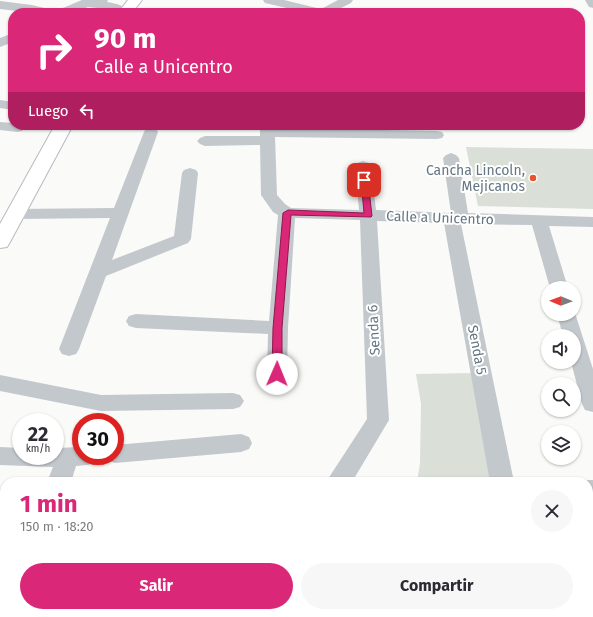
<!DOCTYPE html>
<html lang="es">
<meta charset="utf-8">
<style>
:root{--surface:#fff;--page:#f7f7f7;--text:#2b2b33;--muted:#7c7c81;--accent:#db2777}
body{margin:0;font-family:"Fira Sans",sans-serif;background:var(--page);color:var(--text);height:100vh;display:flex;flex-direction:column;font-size:15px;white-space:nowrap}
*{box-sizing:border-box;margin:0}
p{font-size:13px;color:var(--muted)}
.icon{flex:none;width:22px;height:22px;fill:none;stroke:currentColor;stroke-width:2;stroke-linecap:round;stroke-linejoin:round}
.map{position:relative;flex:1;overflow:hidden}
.panel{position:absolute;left:0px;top:477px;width:593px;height:140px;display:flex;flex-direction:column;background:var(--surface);border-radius:16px 16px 0 0;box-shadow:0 1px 3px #0004}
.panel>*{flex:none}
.guide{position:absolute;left:8px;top:8px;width:577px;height:122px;border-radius:16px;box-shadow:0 1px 3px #0004;background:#db2777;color:#fff;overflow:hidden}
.needle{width:26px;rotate:271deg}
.fabs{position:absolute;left:541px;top:281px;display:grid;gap:8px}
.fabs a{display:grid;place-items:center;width:40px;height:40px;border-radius:50%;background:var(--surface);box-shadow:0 1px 3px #0004;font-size:20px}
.speed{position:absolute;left:12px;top:413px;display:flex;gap:8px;font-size:20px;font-weight:700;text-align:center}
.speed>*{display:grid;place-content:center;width:52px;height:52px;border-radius:50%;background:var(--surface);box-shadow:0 1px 3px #0004;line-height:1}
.speed small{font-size:10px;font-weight:400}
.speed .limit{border:6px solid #d22;background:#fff;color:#111}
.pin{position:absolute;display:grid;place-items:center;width:34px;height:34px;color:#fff;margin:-17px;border-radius:8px;box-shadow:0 2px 6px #0006}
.me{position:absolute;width:44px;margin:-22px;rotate:1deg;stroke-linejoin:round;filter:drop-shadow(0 0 3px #0008)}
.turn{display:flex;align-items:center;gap:14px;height:84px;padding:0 20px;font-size:18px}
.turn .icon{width:52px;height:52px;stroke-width:2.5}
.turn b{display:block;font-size:28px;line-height:34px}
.then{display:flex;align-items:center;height:38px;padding:0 20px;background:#0003;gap:8px;font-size:15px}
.round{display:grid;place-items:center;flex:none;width:42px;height:42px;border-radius:21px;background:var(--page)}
.summary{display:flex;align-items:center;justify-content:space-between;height:68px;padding:0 20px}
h1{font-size:24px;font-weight:700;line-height:30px;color:var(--accent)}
.button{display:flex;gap:8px;margin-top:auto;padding:8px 20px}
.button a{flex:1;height:46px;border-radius:24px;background:var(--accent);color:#fff;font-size:16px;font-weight:700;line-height:46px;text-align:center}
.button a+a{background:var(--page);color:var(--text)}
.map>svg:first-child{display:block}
.green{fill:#dadfd7}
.building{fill:#aab3b9}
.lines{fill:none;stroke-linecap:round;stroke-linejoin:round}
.major-casing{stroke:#b5babe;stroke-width:2}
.minor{fill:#c3c8cc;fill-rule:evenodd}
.major{fill:#fff;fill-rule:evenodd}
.route{fill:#db2777;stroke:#8e194d}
.poi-dot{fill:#e4572e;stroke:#fff;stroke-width:1.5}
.labels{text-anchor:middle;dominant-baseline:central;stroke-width:4;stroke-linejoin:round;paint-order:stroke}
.poi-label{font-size:14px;fill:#657683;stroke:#fff;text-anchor:end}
.street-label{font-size:14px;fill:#657683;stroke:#fff}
</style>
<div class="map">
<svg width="593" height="617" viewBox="0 0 593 617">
<rect width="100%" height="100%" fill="#fafaf8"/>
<g class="green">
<path d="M466,147l127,2v60l-115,-3z"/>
<path d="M477,373l20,109h-80l3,-19 1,-59 -5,-30z"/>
<path d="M377,612h139l1,5h-142z"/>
</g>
<g class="building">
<path d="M278,125h30l-1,5h-30z"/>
<path d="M252,612h115l-2,5h-116z"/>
</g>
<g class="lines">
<defs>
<g id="major">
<path d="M128,0h14l-10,13h-14z"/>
<path d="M55,125h18l-63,117 -3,5 -7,1v-24z"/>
</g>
</defs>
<use href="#major" class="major-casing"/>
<g class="minor">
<path d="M82,0h26l-1,2c8,1 19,4 24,11h-15l-8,-4 -20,-2 -16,6h-16l2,-3z"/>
<path d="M263,0h21l37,9 17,-9h15l-2,3 -20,10h-23l-43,-10z"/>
<path d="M585,0h8v8l-4,-1z"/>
<path d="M0,1l32,4 21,5 2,3h-21l-34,-4z"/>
<path d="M13,33v9l-13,5v-9z"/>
<path d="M0,100l13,2v8l-13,-2z"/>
<path d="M0,122l13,1v2h9l2,3 -2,3 -5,1 -17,-2z"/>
<path d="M260,125h14v3l163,3 5,1 2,3 -2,3 -5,1 -162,-2 2,58 8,9 6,4 68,2 -4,-44 2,-3 6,-2 6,2 2,3 5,44 75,3 -8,-55 3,-3 5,-2 5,2 3,3 9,55 125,4v10l-44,-1 19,62h-18l-18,-63 -71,-1 53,258h-24l-46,-259 -67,-2 12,199 -37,62h-26l41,-63 -7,-199 -65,-2 -7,110 -1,46 -3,5 -7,3 -7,-3 -3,-5 1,-40 -132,-6 -7,-2 -3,-5 3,-5 7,-2 133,7 9,-106 -5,-3 -12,-17 -1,-50 -55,1 -5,-2 -3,-3 3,-3 5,-2h55z"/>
<path d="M151,128l5,1 2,3 -46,128 62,-24 8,-63 2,-3 6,-2 6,2 2,3 -7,66 -3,4 -82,33 -27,73 -3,5 -7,2 -7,-2 -3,-5 51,-131 -95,1 -6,-1 -2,-4 2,-4 6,-1 99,-1 30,-76 2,-3z"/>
<path d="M574,310l19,59v43l-8,-2 -3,-6 -11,-42h3v-26h-11l-6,-22h17z"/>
<path d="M0,375l101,20 132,-2 7,2 4,6 -4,6 -7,2 -132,2 -101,-20z"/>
<path d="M241,434l8,3 3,6 -3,6 -8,3 -126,11 -8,-3 -2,-4h10v-11z"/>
<path d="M0,447l21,1v8h34v-8l26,-1v9h17l-3,7 -8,2 -11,1 -5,16h-24l6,-15 -53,-2z"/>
<path d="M588,480h5v20h-5v-18h-5z"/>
<path d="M234,612h27l-2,5h-27z"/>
<path d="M511,612h26l1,5h-26z"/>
</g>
<use href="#major" class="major"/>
</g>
<path class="route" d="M362,178h2l4,2 4,36 -1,1 -80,-2 -9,113v46l-2,3h-7l-1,-3 1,-46 10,-115 5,-3 76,3 -3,-33z"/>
<circle class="poi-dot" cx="533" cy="178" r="4"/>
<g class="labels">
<g class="poi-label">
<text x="525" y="170">Cancha Lincoln,<tspan x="525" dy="16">Mejicanos</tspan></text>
</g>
<g class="street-label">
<text transform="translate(440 218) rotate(2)">Calle a Unicentro</text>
<text transform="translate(374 330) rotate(-93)">Senda 6</text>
<text transform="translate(477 350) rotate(79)">Senda 5</text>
</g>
</g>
</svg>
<div class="fabs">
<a><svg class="needle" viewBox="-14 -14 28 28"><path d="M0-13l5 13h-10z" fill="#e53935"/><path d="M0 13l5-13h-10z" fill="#7c7c81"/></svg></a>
<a><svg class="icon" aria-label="sound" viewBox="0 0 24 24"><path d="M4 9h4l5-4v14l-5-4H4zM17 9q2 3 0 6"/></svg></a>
<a><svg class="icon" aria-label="search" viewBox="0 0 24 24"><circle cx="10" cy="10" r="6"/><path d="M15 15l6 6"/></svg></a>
<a><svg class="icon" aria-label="layers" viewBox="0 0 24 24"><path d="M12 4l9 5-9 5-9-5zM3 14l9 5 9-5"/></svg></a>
</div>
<div class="speed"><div>22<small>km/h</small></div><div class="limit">30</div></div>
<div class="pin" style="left:364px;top:180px;background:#d93025"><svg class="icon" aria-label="arrive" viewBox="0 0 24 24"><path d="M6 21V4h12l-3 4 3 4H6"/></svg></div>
<svg class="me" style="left:277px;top:374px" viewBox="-20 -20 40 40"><circle r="19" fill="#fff"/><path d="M0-13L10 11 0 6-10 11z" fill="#db2777"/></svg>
<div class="guide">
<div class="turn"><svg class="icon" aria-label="right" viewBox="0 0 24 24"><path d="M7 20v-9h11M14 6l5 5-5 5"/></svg><div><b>90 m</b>Calle a Unicentro</div></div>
<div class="then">Luego<svg class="icon" aria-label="left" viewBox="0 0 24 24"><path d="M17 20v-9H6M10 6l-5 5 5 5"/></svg></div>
</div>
<section class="panel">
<div class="summary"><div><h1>1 min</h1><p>150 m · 18:20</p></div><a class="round"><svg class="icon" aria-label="close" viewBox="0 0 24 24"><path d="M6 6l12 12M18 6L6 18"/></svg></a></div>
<div class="button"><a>Salir</a><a>Compartir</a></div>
</section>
</div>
